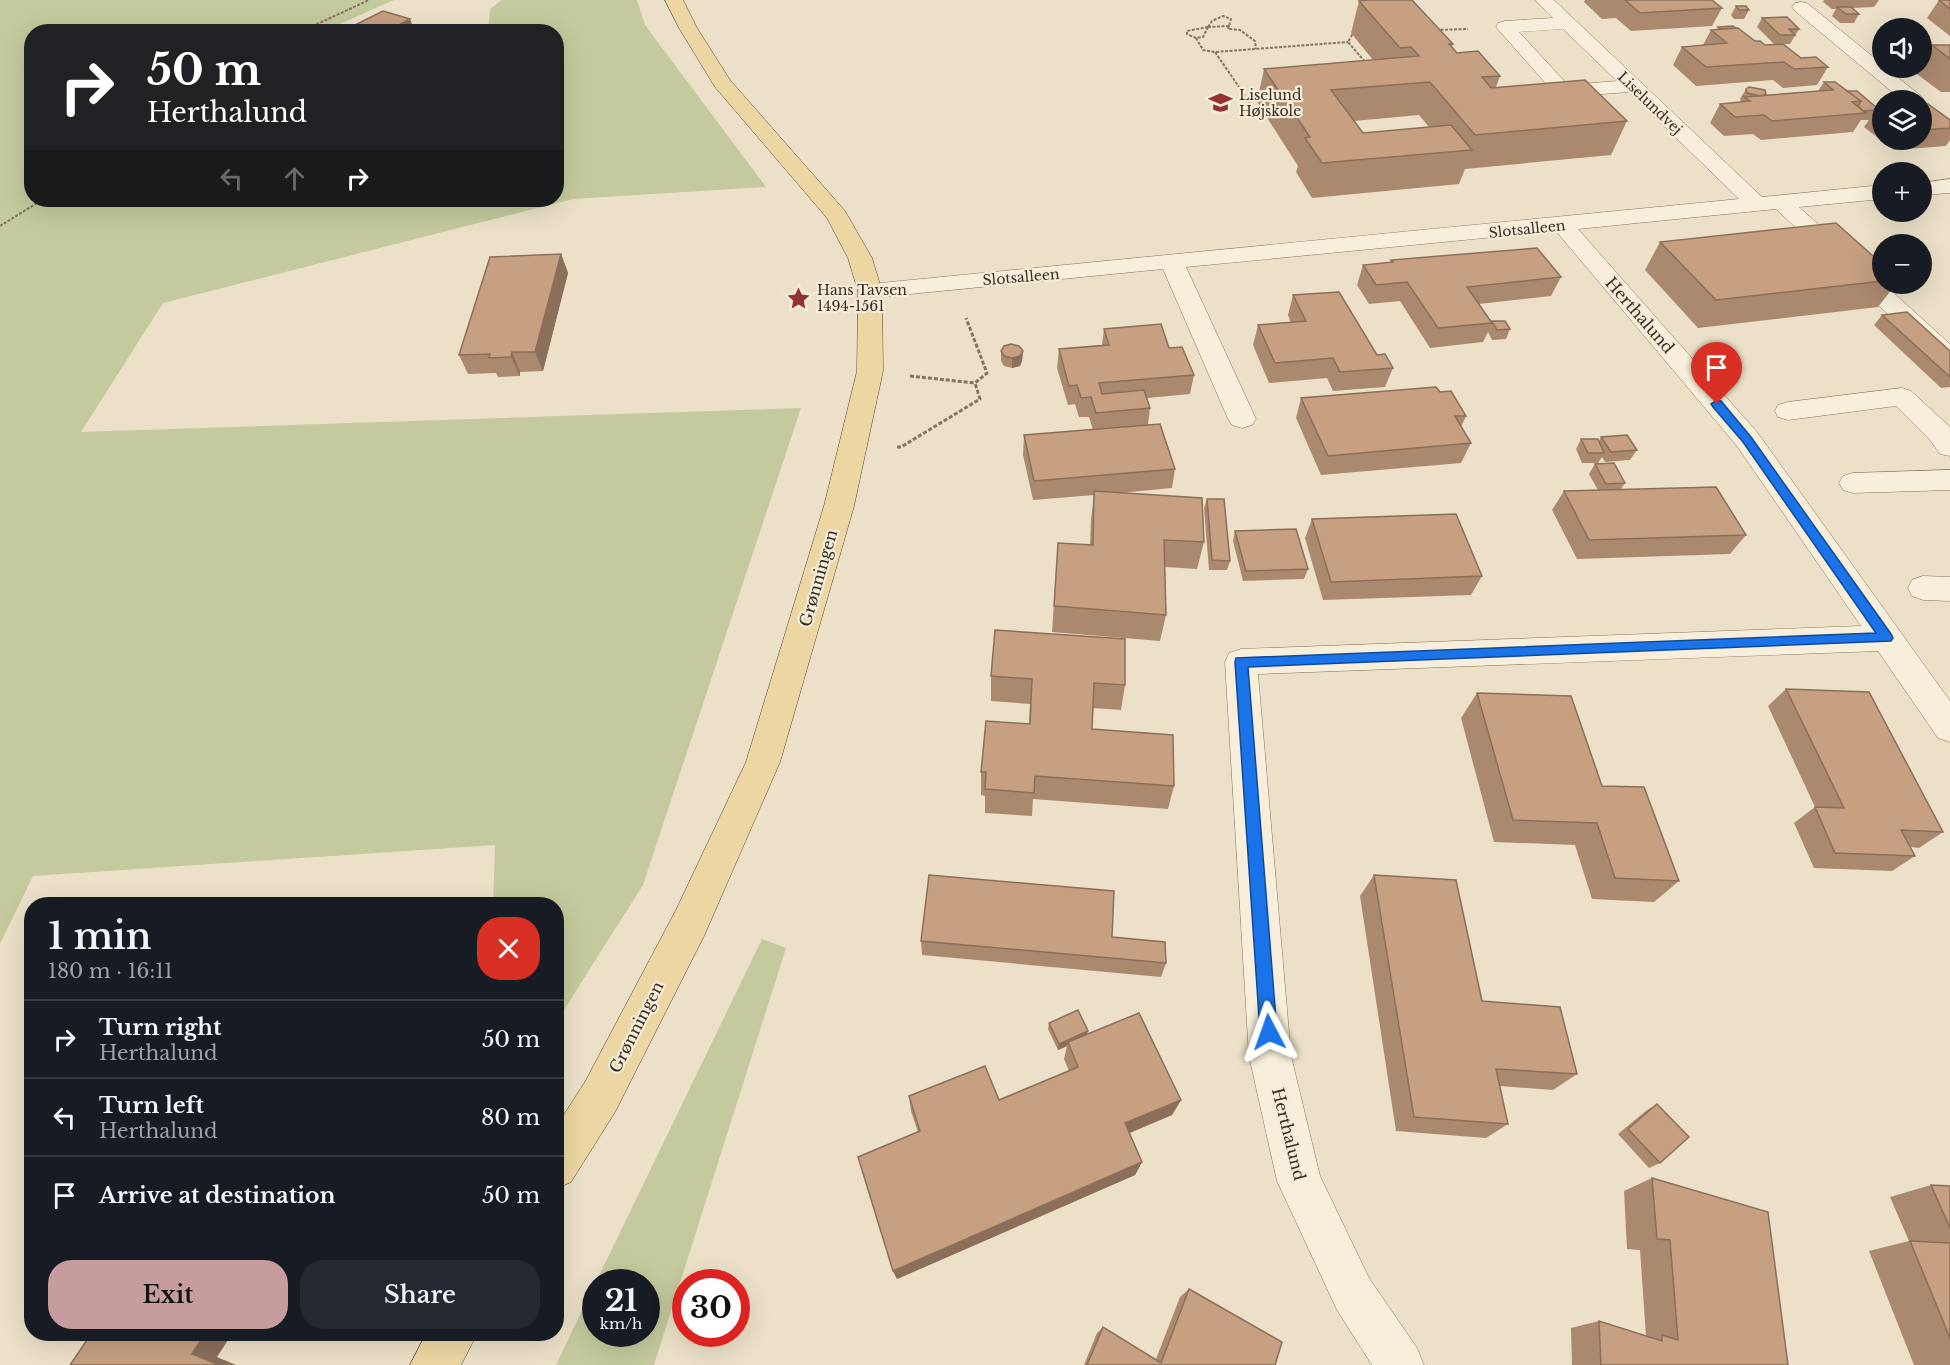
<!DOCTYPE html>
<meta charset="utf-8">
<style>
:root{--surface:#171b24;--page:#242831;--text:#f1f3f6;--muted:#9ea1a6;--line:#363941;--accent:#c69c9e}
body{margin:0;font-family:"Libre Baskerville",serif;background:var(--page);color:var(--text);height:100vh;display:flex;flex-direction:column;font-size:22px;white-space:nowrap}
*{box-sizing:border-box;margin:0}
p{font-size:20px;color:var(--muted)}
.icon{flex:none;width:33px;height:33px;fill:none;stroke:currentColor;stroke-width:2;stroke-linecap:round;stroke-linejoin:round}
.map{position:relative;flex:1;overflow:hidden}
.details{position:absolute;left:24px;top:897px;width:540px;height:444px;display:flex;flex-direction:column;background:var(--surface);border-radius:24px;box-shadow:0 6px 24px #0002}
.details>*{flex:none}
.guide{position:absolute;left:24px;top:24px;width:540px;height:183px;border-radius:24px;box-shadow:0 6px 24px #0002;background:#202124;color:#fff;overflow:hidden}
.tools{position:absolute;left:1872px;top:18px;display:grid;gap:12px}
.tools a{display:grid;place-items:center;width:60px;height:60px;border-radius:50%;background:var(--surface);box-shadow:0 6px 24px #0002;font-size:30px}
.speed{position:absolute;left:582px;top:1269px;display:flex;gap:12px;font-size:30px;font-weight:700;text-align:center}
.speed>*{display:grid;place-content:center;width:78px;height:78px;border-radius:50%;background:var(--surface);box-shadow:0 6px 24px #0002;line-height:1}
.speed small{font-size:15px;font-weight:400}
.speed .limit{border:9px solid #d22;background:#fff;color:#111}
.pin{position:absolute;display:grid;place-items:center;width:51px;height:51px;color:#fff;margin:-62px -26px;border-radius:50% 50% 50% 0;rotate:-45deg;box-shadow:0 0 6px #0007}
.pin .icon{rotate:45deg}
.me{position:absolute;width:66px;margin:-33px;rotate:356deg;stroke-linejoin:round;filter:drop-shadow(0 0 4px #0008)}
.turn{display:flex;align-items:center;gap:21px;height:126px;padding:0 24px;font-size:27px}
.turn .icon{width:78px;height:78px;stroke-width:2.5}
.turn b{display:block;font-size:42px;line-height:51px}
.lanes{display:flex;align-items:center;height:57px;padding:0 24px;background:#0003;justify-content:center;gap:30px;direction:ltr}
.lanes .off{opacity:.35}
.round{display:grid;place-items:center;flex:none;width:63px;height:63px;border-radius:24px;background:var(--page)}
.summary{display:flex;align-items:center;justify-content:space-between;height:102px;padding:0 24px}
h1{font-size:36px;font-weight:600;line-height:45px}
.button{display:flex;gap:12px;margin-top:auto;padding:12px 24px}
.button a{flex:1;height:69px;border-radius:24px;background:var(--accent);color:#111;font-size:24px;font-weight:600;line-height:69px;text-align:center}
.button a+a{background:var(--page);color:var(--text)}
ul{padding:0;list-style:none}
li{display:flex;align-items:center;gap:18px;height:78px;padding:0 24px;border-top:2px solid var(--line)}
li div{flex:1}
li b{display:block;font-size:22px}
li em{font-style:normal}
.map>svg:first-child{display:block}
.green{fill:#c4ca9d}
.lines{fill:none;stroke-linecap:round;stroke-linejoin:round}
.minor-casing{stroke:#87745e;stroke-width:1}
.major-casing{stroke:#554332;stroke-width:1}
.path-far1{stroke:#87745e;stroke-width:2;stroke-dasharray:3 1.5;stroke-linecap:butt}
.path{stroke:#87745e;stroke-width:3;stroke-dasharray:4 2;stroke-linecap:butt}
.minor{fill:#f7efdb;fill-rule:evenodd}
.major{fill:#ecd6a4;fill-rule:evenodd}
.wall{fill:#ab896f;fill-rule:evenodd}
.shaded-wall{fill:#8b6f5a}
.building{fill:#c79f81;stroke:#8b6f5a;stroke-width:1.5}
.route{fill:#1a73e8;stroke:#114b97;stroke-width:1.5}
.labels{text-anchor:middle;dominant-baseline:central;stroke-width:4.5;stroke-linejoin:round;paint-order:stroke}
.far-poi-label{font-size:14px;fill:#382c21;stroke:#f4ecd8;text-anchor:start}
.far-street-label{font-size:14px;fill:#382c21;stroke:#f4ecd8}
.street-label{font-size:16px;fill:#382c21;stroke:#f4ecd8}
</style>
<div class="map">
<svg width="1950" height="1365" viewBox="0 0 1950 1365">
<rect width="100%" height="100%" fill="#ece1c8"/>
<g class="green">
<path d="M0,0h394l-70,31 -292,1v168h524v-168l-68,-1 2,-22 12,-9h135l8,25 121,162 -193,12 -410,104 -82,129 720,-24 -158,477 -86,136 -1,-117h-63l2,-59 -462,31 -33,68z"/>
<path d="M762,939l24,9 -132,417h-98l39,-82 1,51h50v-52h-50z"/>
</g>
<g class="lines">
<defs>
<g id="minor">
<path d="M1535,0h19l208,197 120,-12v14l-83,8 151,137v22l-9,-2 -165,-155 -198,20 179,203 193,269v41l-12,-4 -60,-87 -620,23 33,382 29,120 49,102 48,70 7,17h-52l-35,-55 -60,-129 -28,-125 -24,-394 4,-9 12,-4 620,-23 -124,-180 -181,-215 -370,36 70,152 -4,6 -10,3 -10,-3 -4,-6 -65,-150 -293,29 -9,-2 -3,-5 3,-5 9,-2 869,-85 -110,-107 -66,5 -7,-2 -60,-68 2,-4 7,-2 48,-3zM1563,29l54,52 -49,4 -49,-53z"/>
<path d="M1801,2l6,1 75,61v4h4l35,28 3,4 -2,4v-4h-20l-107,-89 -3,-4 3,-4z"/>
<path d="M1950,179v14l-28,2v-12z"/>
<path d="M1902,388l9,3 39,36v29l-10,-2 -10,-14 -34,-34 -108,14 -10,-3 -3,-6 3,-6 10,-3z"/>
<path d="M1950,470v20l-97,3 -10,-3 -4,-7 4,-7 10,-3z"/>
<path d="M1923,576l27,1v24l-27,-1 -11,-4 -4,-8 4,-8z"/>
</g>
<g id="major">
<path d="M665,0h18l14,28 33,52 115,131 27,47 10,33 1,80 -29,135 -74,256 -76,174 -89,176 -44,70 -15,7v-62l29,-45 91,-172 70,-148 78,-256 33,-135 1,-80 -10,-33 -21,-40 -112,-131 -36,-59z"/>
<path d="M426,1334h51l-16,31h-51z"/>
</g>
</defs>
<use href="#minor" class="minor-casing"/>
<use href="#major" class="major-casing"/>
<g class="path-far1">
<path d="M1229,26l-1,3 12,1 15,11 1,8"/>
<path d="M1208,27l-5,10 -7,1 -9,-4v-3z"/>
<path d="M1208,27l4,-6 11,-5 8,3 -2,7"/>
<path d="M1208,27l21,-1"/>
<path d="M1436,30l32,-1"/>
<path d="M300,32l69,-32"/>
<path d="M1357,34l-5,1 -4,7 18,21"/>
<path d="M1196,38l7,12 12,2"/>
<path d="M1250,103l-35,-51 133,-10"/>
<path d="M0,226l42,-26"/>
</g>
<g class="path">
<path d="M910,376l65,7"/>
<path d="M897,447h4l79,-48 -5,-16 12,-10 -21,-55"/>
</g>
<use href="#minor" class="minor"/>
<use href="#major" class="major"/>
</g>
<g class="wall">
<path d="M1585,0h127l10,8 -10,18 -81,5 -15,-13 -14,1 -18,-17z"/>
<path d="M1824,0h55l-5,7 -21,1 6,6 -5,9h-14l-8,-7 4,-7h-4l-9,-7z"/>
<path d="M1939,0h11v36l-23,-18z"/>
<path d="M1359,1l94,43 -1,3 5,6 43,23 -4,11 131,34 -16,34 -146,14 -6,15 -147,14 -16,-26 2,-6 -41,-64 7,-33 109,-9 -22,-27zM1419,115l10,12 -66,6 -9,-12z"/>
<path d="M1736,6l13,4 -5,9h-10l-3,-4z"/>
<path d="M1762,18l37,11 -9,15h-7l18,14 27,9 -11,18 -34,3 -10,-8 -77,6 -23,-21 9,-18 21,-2 8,-15h6l1,-3 47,18h10l-18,-18z"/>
<path d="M1932,45h18v47h-9l-27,-20 3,-4h5v-8z"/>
<path d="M1824,82l23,9 30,17h5v32h40v-37l28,17v20l-4,6 -52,4 -30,-23 5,-7h-8l-8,12 -92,8 -8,-6 -29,2 -14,-13 10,-19 21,-2 -1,-3 6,-10 19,6 53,-4z"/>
<path d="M1890,97l29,3h-32z"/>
<path d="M1660,242l222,22v20h14l-18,23 -180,21 -53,-58z"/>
<path d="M561,254l7,19 -25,98 -23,1v4l-22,1 -2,-4 -28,1 -9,-19z"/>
<path d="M1391,260l170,17 -10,19 -72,8 13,18 18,7 -4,10 -14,1 -4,-8 -5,10 -53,6 -30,-47 -31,3 -12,-19 6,-20 27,-2z"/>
<path d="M1293,295l84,60 16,13 -8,19 -52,4 -6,-13 -58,5 -16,-38 5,-20 33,-2 -3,-8z"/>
<path d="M1882,315l68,36v36l-9,1 -67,-63z"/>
<path d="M1104,329l65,19 25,27 -4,19 -43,4 3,10 -2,17 27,44 -3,19 -52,5 84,49 -7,27 -32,-2 1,48 -6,26 -108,-9 6,-89 32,2 1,-26 3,-24 -61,5 -10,-45 1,-20 69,-5 -4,-13h-10l-4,-13 -7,1 -11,-37 2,-19 43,-4z"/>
<path d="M1001,351h22l-1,10 -2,5 -8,2 -8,-2 -3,-5z"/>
<path d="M1301,398l165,18 -5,11 10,16 -10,20 -140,12 -25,-57z"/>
<path d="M1601,437l36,13 -7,10 -25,2 -3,-5 -4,6h-16l-6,-14 5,-10 18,2z"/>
<path d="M1595,464l30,19 -4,6 125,46 -16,19 -153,5 -25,-49 12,-19 34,-1 -9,-16z"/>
<path d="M1207,499l23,62 -3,9h-18l-5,-62z"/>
<path d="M1312,519l170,57 -11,19 -148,5 -18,-62z"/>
<path d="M1235,531l73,38 -4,10 -61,2 -10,-40z"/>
<path d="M991,676l134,9 -4,25 -28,-2 -1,21 82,57 -6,23 -135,-10 -1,17 -47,-3v-17l-4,-1v-23l48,-48 1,-20 -39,-3z"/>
<path d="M1786,689l157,143 -24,16 -9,-1 5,9 -23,15 -78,-3 -20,-45 21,-16 -47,-101z"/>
<path d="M1477,693l125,93 77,95 -25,21 -62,-3 -17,-54 -81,-3 -33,-124z"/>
<path d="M1374,875l108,126 95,73 -24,16 -53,-4 8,38 -22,14 -90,-7 -36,-235z"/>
<path d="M1112,937l54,26 -5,14 -239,-22 -1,-14z"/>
<path d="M1049,1023l38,11 94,66 -9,15 -42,18 12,29 -7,13 -238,104 -4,-8 25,-139 -7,-21 -2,-15 90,4 70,-29 -5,-12 3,-13 -9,4 -10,-21z"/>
<path d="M1657,1104l3,59 -11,5 -31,-34 29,-24z"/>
<path d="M1652,1178l136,187h-216l-1,-37 28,-7 47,15 -6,-86 -13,-1 -3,-58z"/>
<path d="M1931,1185l19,1v179h-36l-45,-114 40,-10 -19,-44z"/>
<path d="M1189,1289l86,76h-191l13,-32 6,-6 53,32 24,-62z"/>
</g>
<g class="shaded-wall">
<path d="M410,19l5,13h-29z"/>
<path d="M561,254l7,19 -25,98 -8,-19z"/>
<path d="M1023,351l-1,10 -2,5 -8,2v-10z"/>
<path d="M512,352l8,20v4l-9,-19z"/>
<path d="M1088,1031l-2,7 -18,4 -1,4 -9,4 1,-6z"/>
<path d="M1181,1100l-9,15 -53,22 6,-14z"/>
<path d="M1142,1162l-7,13 -238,104 -4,-8z"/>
<path d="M205,1334h27l-15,23 19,8h-17l-27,-11z"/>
</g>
<g class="building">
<path d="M1367,0h45l41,44h-4l8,9 21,-2 22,25 -18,1 9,11 94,-8 42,41 -152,14 -45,-53 -99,8 32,43 88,-8 21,25 -150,13 -17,-25 5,-1 -46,-68 155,-13 -8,-9 -11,1 -41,-47z"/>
<path d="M1625,0h87l10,8 -82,5z"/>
<path d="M1939,0h11v9z"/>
<path d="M1736,6h10l3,4h-10z"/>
<path d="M1837,7h14l8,7h-13z"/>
<path d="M383,11l27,8 -24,13h-45z"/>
<path d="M1787,17l12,12h-10l6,6h-15l-18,-17z"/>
<path d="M1733,26l3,2 -15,1 -3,-2z"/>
<path d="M1738,28l17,13h5l5,4 18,-1 18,14 15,-1 12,10 -34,2 -10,-7 -78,5 -24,-20 45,-4 -16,-13z"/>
<path d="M1932,45h18v14z"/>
<path d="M1824,82h11l26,19 -9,1 14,11 -94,8 -8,-6 -29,2 -15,-13 30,-3 -6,-4 89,-7z"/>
<path d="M1749,87l16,3 1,4 -2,1 -4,1 -13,-3 -1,-4z"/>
<path d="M1847,91h10l20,17 -2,2 -12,1 -5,-5 3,-5z"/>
<path d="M1911,95l8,5h-24l-5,-3z"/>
<path d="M1922,103l2,1h4l22,16v8l-28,2z"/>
<path d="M1877,108h5v4z"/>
<path d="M1836,223l46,41v17l-166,19 -56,-58z"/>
<path d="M1537,248l24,29 -94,10 25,36 -54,5 -31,-46 -31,3 -13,-20 30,-3 -2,-2z"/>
<path d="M561,254l-26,98h-23l-1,5 -22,1 1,-4 -31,1 31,-98z"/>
<path d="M1339,292l38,63 8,-1 8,14 -53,4 -7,-14 -58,5 -17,-38 48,-4 -13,-26z"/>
<path d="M1907,312l43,39v26l-68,-62z"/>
<path d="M1492,321h13l5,8 -13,1z"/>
<path d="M1161,324l8,24 13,-1 12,28 -95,8 3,11 42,-4 6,18 -54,5 -5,-16 -10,1 -4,-13 -8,1 -10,-37 50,-4 -5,-16z"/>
<path d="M1011,344l8,2 4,5 -3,5 -8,2 -8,-2 -3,-5 3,-5z"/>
<path d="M1436,387l4,5 11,-1 15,25h-11l16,27 -143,13 -27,-58z"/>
<path d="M1160,424l15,45 -141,12 -10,-46z"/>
<path d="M1627,435l10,15 -26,2 -10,-15z"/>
<path d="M1581,439h17l6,14h-16z"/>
<path d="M1614,463l11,20 -19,1 -11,-20z"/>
<path d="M1716,487l30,48 -157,5 -25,-49z"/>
<path d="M1094,491l108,7 2,44 -40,-2 2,75 -112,-9 4,-63 35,2z"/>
<path d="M1207,499h17l6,62 -18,-1z"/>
<path d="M1456,514l26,62 -151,6 -19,-63z"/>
<path d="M1296,529l12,40 -62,2 -11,-40z"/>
<path d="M995,630l130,9v46l-31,-2 -2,46 81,6 1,51 -139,-10 -1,17 -49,-4 1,-17h-5l5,-51 44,3 2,-45 -41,-3z"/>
<path d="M1786,689l83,3 74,140 -42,-2 14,26 -80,-3 -20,-46 29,1z"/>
<path d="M1477,693l94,3 31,90 42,1 35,94 -64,-3 -18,-55 -84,-3z"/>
<path d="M929,875l185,16 -2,46 53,5 1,21 -245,-22z"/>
<path d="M1374,875l82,5 26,121 78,6 17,67 -81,-5 12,55 -94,-7z"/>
<path d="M1078,1010l10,21 -29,13 -10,-21z"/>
<path d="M1139,1013l42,87 -56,23 17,39 -249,109 -35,-114 62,-26 -11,-35 76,-30 14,34 79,-33 -10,-25z"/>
<path d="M1657,1104l32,33 -29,26 -32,-34z"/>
<path d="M1652,1178l116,34 20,153h-187l-2,-44 63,20v-6l16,5 -8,-100 -13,-1z"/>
<path d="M1931,1185l19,1v42z"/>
<path d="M1910,1241l40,2v95z"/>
<path d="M1189,1289l93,53 -7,23h-188l16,-38 58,36z"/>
<path d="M91,1334h114l-13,20 27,11h-149z"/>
</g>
<path class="route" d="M1717,400l4,1 30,36 140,197 2,4 -2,3 -643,26 29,365 -2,6 -6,3 -6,-3 -3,-6 -25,-370 1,-4 640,-25 -133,-191 -30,-35 -2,-3z"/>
<defs>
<symbol id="university-bare" viewBox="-9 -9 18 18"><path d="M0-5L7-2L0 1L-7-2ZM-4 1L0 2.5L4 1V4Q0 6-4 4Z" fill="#923233" stroke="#f4ecd8" stroke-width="2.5" paint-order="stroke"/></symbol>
<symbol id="sight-bare" viewBox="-9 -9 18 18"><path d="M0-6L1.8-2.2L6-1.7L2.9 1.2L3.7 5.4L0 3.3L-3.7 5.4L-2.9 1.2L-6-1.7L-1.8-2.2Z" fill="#923233" stroke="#f4ecd8" stroke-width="2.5" paint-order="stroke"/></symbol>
</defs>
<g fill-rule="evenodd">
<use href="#university-bare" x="1204" y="86" width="33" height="33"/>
<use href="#sight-bare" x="782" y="282" width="33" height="33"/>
</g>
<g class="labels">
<g class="far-poi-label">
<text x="1239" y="95">Liselund<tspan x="1239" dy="16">Højskole</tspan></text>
<text x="817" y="290">Hans Tavsen<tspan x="817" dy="16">1494-1561</tspan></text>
</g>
<g class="far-street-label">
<text transform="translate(1650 103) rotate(44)">Liselundvej</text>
<text transform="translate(1527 229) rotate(-6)">Slotsalleen</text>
<text transform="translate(1021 277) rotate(-5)">Slotsalleen</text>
</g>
<g class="street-label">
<text transform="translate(1640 315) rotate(49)">Herthalund</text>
<text transform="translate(818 578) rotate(-74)">Grønningen</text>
<text transform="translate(636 1027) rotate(-63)">Grønningen</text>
<text transform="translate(1289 1134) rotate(76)">Herthalund</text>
</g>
</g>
</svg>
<div class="tools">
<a><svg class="icon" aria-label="sound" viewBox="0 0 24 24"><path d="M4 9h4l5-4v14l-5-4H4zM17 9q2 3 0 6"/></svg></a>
<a><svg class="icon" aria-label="layers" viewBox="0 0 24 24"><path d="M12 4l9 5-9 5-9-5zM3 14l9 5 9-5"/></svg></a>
<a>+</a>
<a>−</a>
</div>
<div class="speed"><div>21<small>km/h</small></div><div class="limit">30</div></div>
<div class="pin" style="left:1717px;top:404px;background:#d93025"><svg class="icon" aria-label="arrive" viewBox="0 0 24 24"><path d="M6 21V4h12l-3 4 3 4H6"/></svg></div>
<svg class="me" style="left:1269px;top:1032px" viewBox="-20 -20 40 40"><path d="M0-17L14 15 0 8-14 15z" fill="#1a73e8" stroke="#fff" stroke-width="4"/></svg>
<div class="guide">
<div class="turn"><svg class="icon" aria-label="right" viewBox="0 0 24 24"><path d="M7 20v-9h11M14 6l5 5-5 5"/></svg><div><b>50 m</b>Herthalund</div></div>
<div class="lanes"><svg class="icon off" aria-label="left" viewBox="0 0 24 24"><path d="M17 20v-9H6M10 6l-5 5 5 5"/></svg><svg class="icon off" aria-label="ahead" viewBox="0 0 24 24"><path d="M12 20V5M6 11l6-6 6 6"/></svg><svg class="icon" aria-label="right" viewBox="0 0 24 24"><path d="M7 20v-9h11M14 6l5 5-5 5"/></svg></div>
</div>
<section class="details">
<div class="summary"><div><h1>1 min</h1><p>180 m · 16:11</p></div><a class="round" style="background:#d93025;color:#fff"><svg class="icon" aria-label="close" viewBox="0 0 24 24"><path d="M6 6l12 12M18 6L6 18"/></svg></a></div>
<ul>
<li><svg class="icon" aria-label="right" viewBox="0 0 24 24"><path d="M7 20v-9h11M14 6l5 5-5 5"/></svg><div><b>Turn right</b><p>Herthalund</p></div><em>50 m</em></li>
<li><svg class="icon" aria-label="left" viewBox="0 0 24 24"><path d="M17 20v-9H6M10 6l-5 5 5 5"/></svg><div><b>Turn left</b><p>Herthalund</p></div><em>80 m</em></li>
<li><svg class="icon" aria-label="arrive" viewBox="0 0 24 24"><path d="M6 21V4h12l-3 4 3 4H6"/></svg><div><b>Arrive at destination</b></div><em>50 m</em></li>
</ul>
<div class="button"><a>Exit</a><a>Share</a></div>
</section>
</div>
